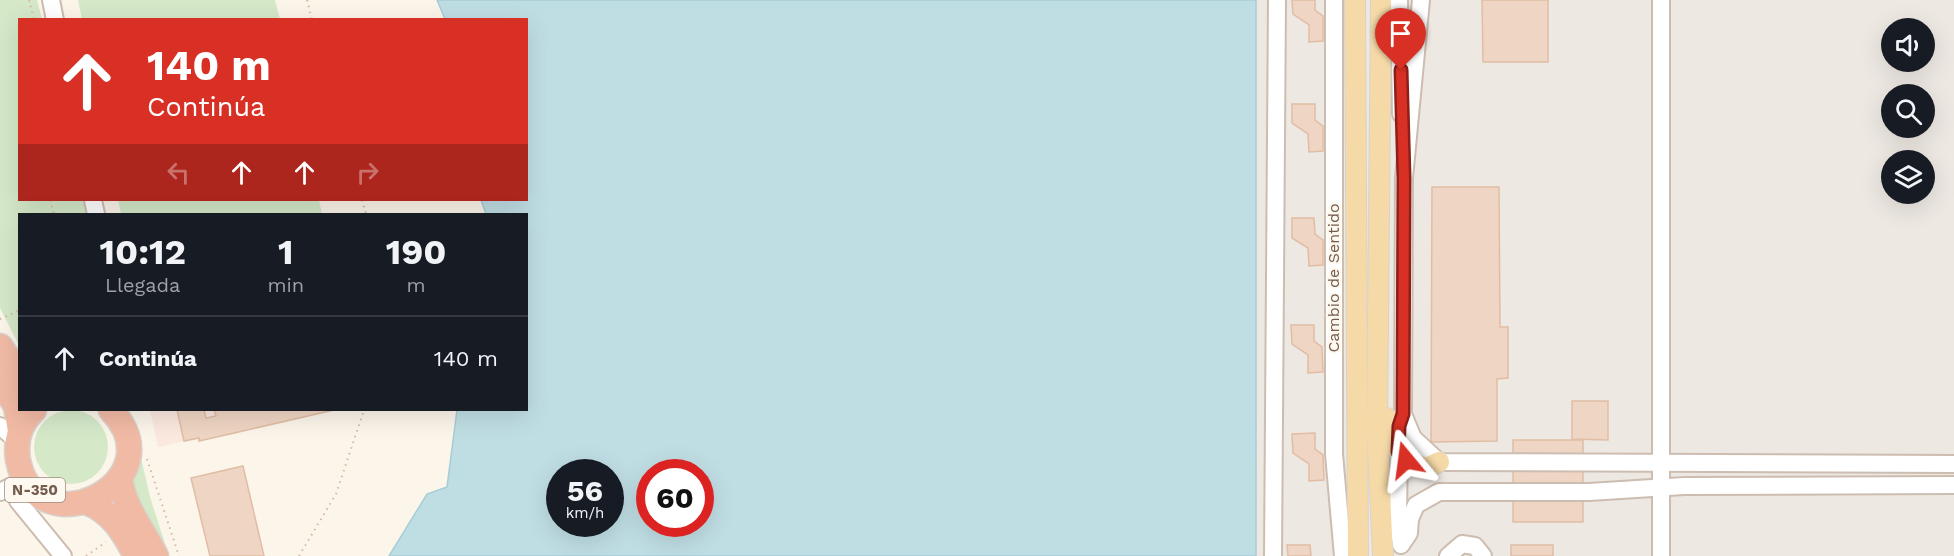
<!DOCTYPE html>
<html lang="es">
<meta charset="utf-8">
<style>
:root{--surface:#171b24;--page:#20242c;--text:#f1f3f6;--muted:#9ea1a6;--line:#363941}
body{margin:0;font-family:"Work Sans",sans-serif;background:var(--page);color:var(--text);height:100vh;display:flex;flex-direction:column;font-size:22px;white-space:nowrap}
*{box-sizing:border-box;margin:0}
p{font-size:20px;color:var(--muted)}
.icon{flex:none;width:33px;height:33px;fill:none;stroke:currentColor;stroke-width:2;stroke-linecap:round;stroke-linejoin:round}
.map{position:relative;flex:1;overflow:hidden}
.side{position:absolute;left:18px;top:213px;width:510px;height:198px;display:flex;flex-direction:column;background:var(--surface);border-radius:0px;box-shadow:0 6px 24px #0002}
.side>*{flex:none}
.banner{position:absolute;left:18px;top:18px;width:510px;height:183px;border-radius:0px;box-shadow:0 6px 24px #0002;background:#d93025;color:#fff;overflow:hidden}
.controls{position:absolute;left:1881px;top:18px;display:grid;gap:12px}
.controls a{display:grid;place-items:center;width:54px;height:54px;border-radius:50%;background:var(--surface);box-shadow:0 6px 24px #0002;font-size:30px}
.speed{position:absolute;left:546px;top:459px;display:flex;gap:12px;font-size:30px;font-weight:700;text-align:center}
.speed>*{display:grid;place-content:center;width:78px;height:78px;border-radius:50%;background:var(--surface);box-shadow:0 6px 24px #0002;line-height:1}
.speed small{font-size:15px;font-weight:400}
.speed .limit{border:9px solid #d22;background:#fff;color:#111}
.pin{position:absolute;display:grid;place-items:center;width:51px;height:51px;color:#fff;margin:-62px -26px;border-radius:50% 50% 50% 0;rotate:-45deg;box-shadow:0 0 6px #0007}
.pin .icon{rotate:45deg}
.me{position:absolute;width:66px;margin:-33px;rotate:344deg;stroke-linejoin:round;filter:drop-shadow(0 0 4px #0008)}
.turn{display:flex;align-items:center;gap:21px;height:126px;padding:0 30px;font-size:27px}
.turn .icon{width:78px;height:78px;stroke-width:2.5}
.turn b{display:block;font-size:42px;line-height:51px}
.lanes{display:flex;align-items:center;height:57px;padding:0 30px;background:#0003;justify-content:center;gap:30px;direction:ltr}
.lanes .off{opacity:.35}
.eta{display:flex;justify-content:space-evenly;align-items:center;height:102px;text-align:center}
.eta b{font-size:36px;font-weight:700;line-height:42px}
ul{padding:0;list-style:none}
li{display:flex;align-items:center;gap:18px;height:84px;padding:0 30px;border-top:2px solid var(--line)}
li div{flex:1}
li b{display:block;font-size:22px}
li em{font-style:normal}
.map>svg:first-child{display:block}
.commercial{fill:#fbe8df}
.industrial{fill:#ede8e2;fill-rule:evenodd}
.green{fill:#d5e9c9}
.water{fill:#bfdee4;stroke:#a6cdd6;stroke-width:1.5;fill-rule:evenodd}
.building{fill:#efd5c3;stroke:#e1bda4;stroke-width:1.5}
.lines{fill:none;stroke-linecap:round;stroke-linejoin:round}
.minor-casing{stroke:#cdbdb0;stroke-width:20}
.major-casing{stroke:#d8d2cd;stroke-width:22}
.highway-casing{stroke:#d8d2cd;stroke-width:27}
.path{stroke:#d5b9a6;stroke-width:2;stroke-dasharray:1.5 4.5;stroke-linecap:butt}
.minor{stroke:#fff;stroke-width:16}
.major{stroke:#f5d9a7;stroke-width:20}
.highway{stroke:#f1baa5;stroke-width:24}
.route-casing{stroke:#8d1f18;stroke-width:15}
.route{stroke:#d93025;stroke-width:10}
.labels{text-anchor:middle;dominant-baseline:central;stroke-width:4.5;stroke-linejoin:round;paint-order:stroke}
.shield{fill:#fef9f0;stroke:#9e8c7f;stroke-width:1.5}
.shield-label{font-size:15px;font-weight:bold;fill:#755d4e}
.street-label{font-size:16px;fill:#755d4e;stroke:#fef9f0}
</style>
<div class="map">
<svg width="1954" height="556" viewBox="0 0 1954 556">
<rect width="100%" height="100%" fill="#fbf5ea"/>
<path class="commercial" d="M150,410h186l-136,31 -2,-3 -40,9z"/>
<path class="industrial" d="M1256,0h698v556h-698zM1892,28h32v34h-32zM1892,94h32v34h-32zM1892,160h32v34h-32z"/>
<g class="green">
<path d="M0,0h37l5,19 -22,1v180h63l3,14h-66l-1,131 -19,-37z"/>
<path d="M78,0h197l5,19h-198z"/>
<path d="M118,200h201l3,14h-201z"/>
<circle cx="71" cy="447" r="37"/>
<path d="M125,410l13,35 12,52 19,59h-4l-34,-58z"/>
</g>
<path class="water" d="M437,0h819v556h-867l38,-62 20,-7 10,-77h69v-196h-40l-5,-14h45v-180l-81,-1zM560,472h50v52h-50zM650,472h50v52h-50z"/>
<g class="building">
<path d="M1292,0h23v10l8,6v25l-14,1v-17l-16,-11z"/>
<path d="M1482,0h66v62h-65z"/>
<path d="M1292,104h23v16l8,6v25l-14,1 -1,-18 -16,-11z"/>
<path d="M1432,187h67l1,140h8v51l-11,1v62l-66,1z"/>
<path d="M1292,218h22l1,16 8,6v25l-14,1 -1,-18 -16,-10z"/>
<path d="M1291,325h23v16l8,6 1,25 -15,1v-18l-16,-11z"/>
<path d="M1572,401h36v39l-36,-1z"/>
<path d="M177,410h27l2,8 10,-2 -2,-6h120l-135,31v-3l-15,3z"/>
<path d="M1315,433v16l8,6 1,25 -15,1v-17l-16,-11 -1,-19z"/>
<rect x="1513" y="440" width="70" height="82"/>
<path d="M243,466l21,90h-54l-19,-78z"/>
<path d="M1287,545h23l1,11h-23z"/>
<rect x="1511" y="545" width="42" height="11"/>
</g>
<g class="lines">
<defs>
<g id="minor">
<path d="M51,0l4,20"/>
<path d="M1334,0v454l9,102"/>
<path d="M1399,0l2,114"/>
<path d="M93,200l3,14"/>
<path d="M1403,414l10,24 26,24 515,2"/>
<path d="M0,426l17,15"/>
<path d="M0,492l26,-13"/>
<path d="M18,501l45,55"/>
<path d="M1401,543l-3,-15 1,-102 4,-12 1,-236 17,-178"/>
<path d="M1401,545l8,-12 1,-14 6,-14 23,-13h150l95,-6 270,-1"/>
<path d="M1273,556l4,-556"/>
<path d="M1448,556l14,-12 13,2 8,10"/>
<path d="M1661,556v-556"/>
</g>
<g id="major">
<path d="M1355,0l3,556"/>
<path d="M1381,0l-4,431 6,125"/>
<path d="M1387,418c2,26 14,42 39,50l13,-6"/>
</g>
<g id="highway">
<path d="M0,346l20,29"/>
<path d="M0,381l16,25 4,25"/>
<path d="M34,410c-14,13 -19,31 -16,50 18,92 161,22 93,-50"/>
<path d="M120,477c3,30 23,52 36,79"/>
<path d="M86,502c26,10 38,31 50,54"/>
</g>
</defs>
<use href="#minor" class="minor-casing"/>
<use href="#major" class="major-casing"/>
<use href="#highway" class="highway-casing"/>
<g class="path">
<path d="M29,0l5,20"/>
<path d="M307,0l5,20"/>
<path d="M50,200l4,14"/>
<path d="M362,200l4,14"/>
<path d="M0,319l20,-9"/>
<path d="M147,459l32,97"/>
<path d="M86,556l20,-14"/>
<path d="M299,556l37,-62 28,-84"/>
</g>
<use href="#minor" class="minor"/>
<use href="#major" class="major"/>
<use href="#highway" class="highway"/>
</g>
<g class="lines">
<defs>
<path id="route" d="M1401,70l3,108 -1,236 -4,12 -1,26 8,8"/>
</defs>
<use href="#route" class="route-casing"/>
<use href="#route" class="route"/>
</g>
<g class="labels">
<rect class="shield" x="5" y="478" width="60" height="24" rx="4.5"/>
<g class="shield-label">
<text x="35" y="490">N-350</text>
</g>
<g class="street-label">
<text transform="translate(1333 278) rotate(-90)">Cambio de Sentido</text>
</g>
</g>
</svg>
<div class="controls">
<a><svg class="icon" aria-label="sound" viewBox="0 0 24 24"><path d="M4 9h4l5-4v14l-5-4H4zM17 9q2 3 0 6"/></svg></a>
<a><svg class="icon" aria-label="search" viewBox="0 0 24 24"><circle cx="10" cy="10" r="6"/><path d="M15 15l6 6"/></svg></a>
<a><svg class="icon" aria-label="layers" viewBox="0 0 24 24"><path d="M12 4l9 5-9 5-9-5zM3 14l9 5 9-5"/></svg></a>
</div>
<div class="speed"><div>56<small>km/h</small></div><div class="limit">60</div></div>
<div class="pin" style="left:1401px;top:70px;background:#d93025"><svg class="icon" aria-label="arrive" viewBox="0 0 24 24"><path d="M6 21V4h12l-3 4 3 4H6"/></svg></div>
<svg class="me" style="left:1406px;top:460px" viewBox="-20 -20 40 40"><path d="M0-17L14 15 0 8-14 15z" fill="#d93025" stroke="#fff" stroke-width="4"/></svg>
<div class="banner">
<div class="turn"><svg class="icon" aria-label="ahead" viewBox="0 0 24 24"><path d="M12 20V5M6 11l6-6 6 6"/></svg><div><b>140 m</b>Continúa</div></div>
<div class="lanes"><svg class="icon off" aria-label="left" viewBox="0 0 24 24"><path d="M17 20v-9H6M10 6l-5 5 5 5"/></svg><svg class="icon" aria-label="ahead" viewBox="0 0 24 24"><path d="M12 20V5M6 11l6-6 6 6"/></svg><svg class="icon" aria-label="ahead" viewBox="0 0 24 24"><path d="M12 20V5M6 11l6-6 6 6"/></svg><svg class="icon off" aria-label="right" viewBox="0 0 24 24"><path d="M7 20v-9h11M14 6l5 5-5 5"/></svg></div>
</div>
<section class="side">
<div class="eta">
<div><b>10:12</b><p>Llegada</p></div>
<div><b>1</b><p>min</p></div>
<div><b>190</b><p>m</p></div>
</div>
<ul>
<li><svg class="icon" aria-label="ahead" viewBox="0 0 24 24"><path d="M12 20V5M6 11l6-6 6 6"/></svg><div><b>Continúa</b></div><em>140 m</em></li>
</ul>
</section>
</div>
